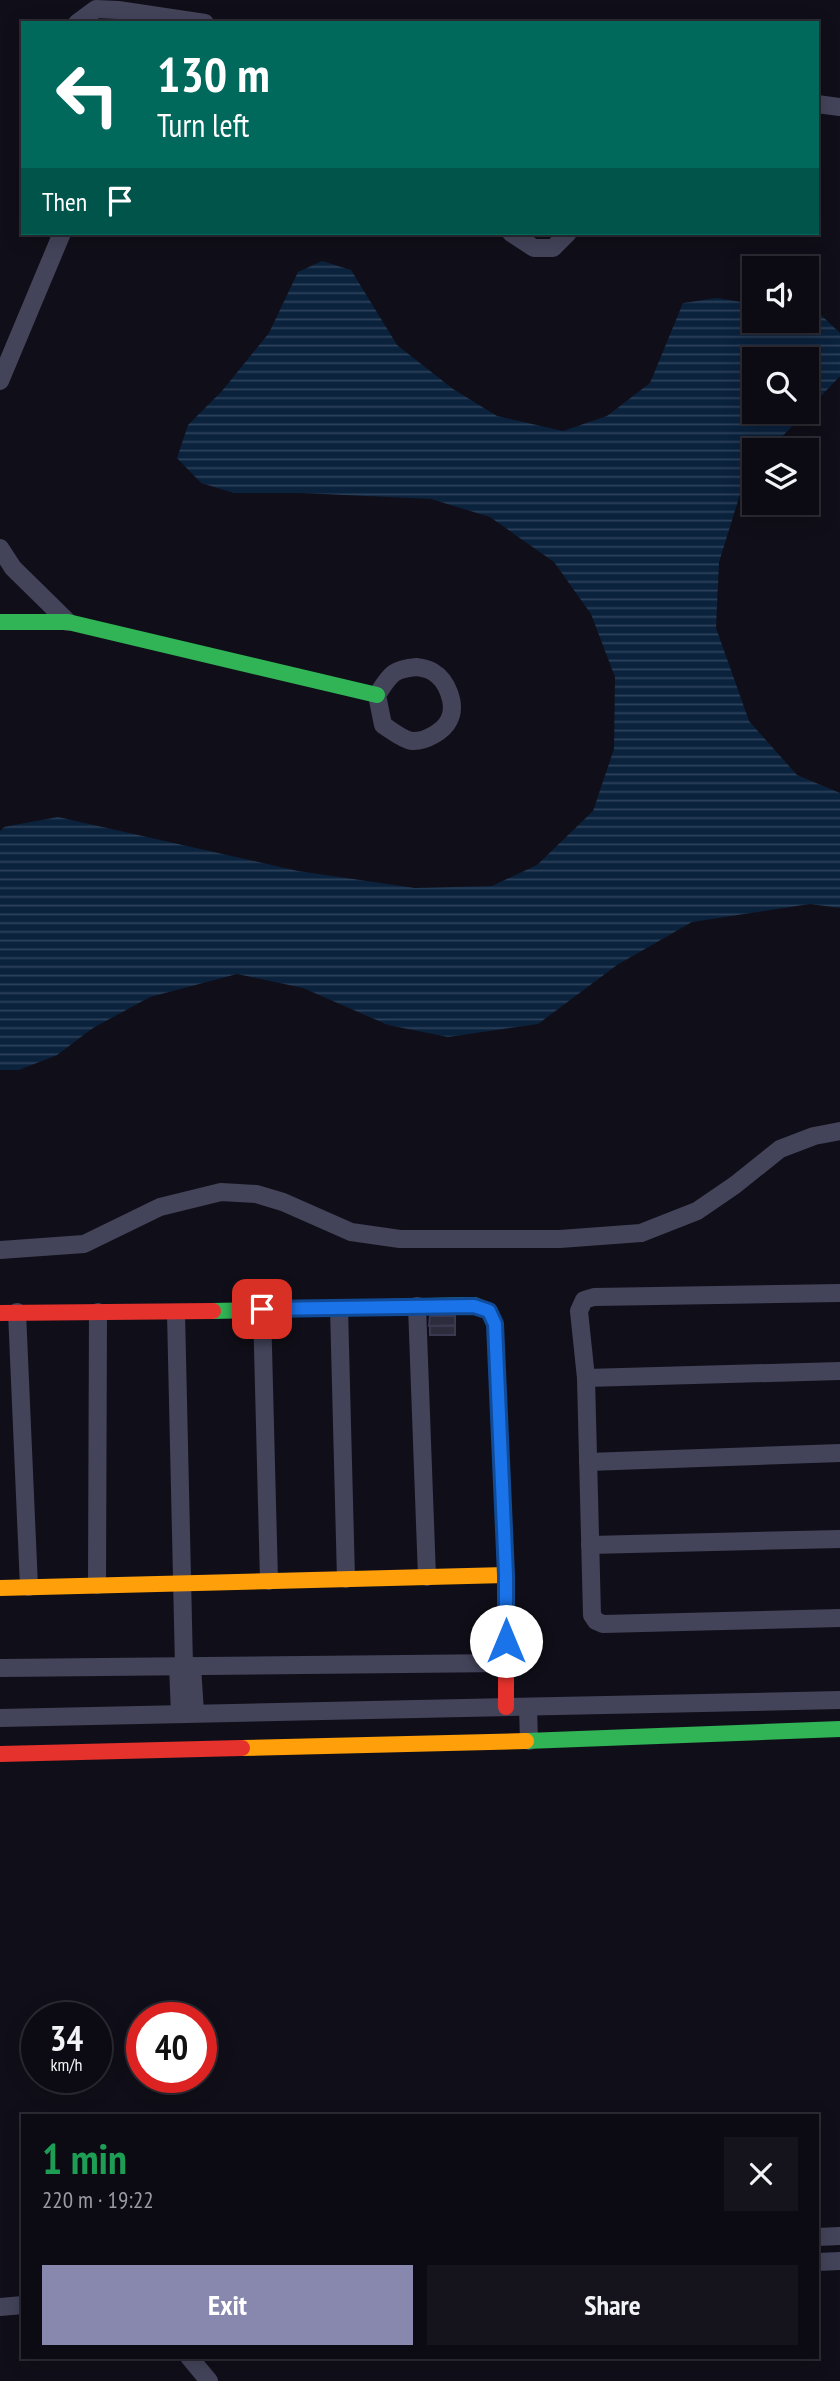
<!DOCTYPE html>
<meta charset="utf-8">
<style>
:root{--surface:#0c0b13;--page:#15141c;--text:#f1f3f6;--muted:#9a9ba0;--line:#2c2b33;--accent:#8887ae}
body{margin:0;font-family:"PT Sans Narrow",sans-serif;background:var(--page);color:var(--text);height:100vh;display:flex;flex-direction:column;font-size:26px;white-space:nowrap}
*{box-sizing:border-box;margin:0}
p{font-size:23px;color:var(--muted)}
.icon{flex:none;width:38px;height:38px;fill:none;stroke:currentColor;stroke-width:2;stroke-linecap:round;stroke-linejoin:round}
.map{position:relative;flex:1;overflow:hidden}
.side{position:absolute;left:21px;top:2114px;width:798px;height:245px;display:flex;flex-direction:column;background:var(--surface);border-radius:0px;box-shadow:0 4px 18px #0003,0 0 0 2px var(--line)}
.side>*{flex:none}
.guide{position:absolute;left:21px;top:21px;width:798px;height:214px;border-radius:0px;box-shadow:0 4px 18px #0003,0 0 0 2px var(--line);background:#00695c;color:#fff;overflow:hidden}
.fabs{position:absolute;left:742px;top:256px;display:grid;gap:14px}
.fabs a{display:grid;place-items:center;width:77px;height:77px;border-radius:0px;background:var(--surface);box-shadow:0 4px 18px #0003,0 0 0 2px var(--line);font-size:35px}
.speed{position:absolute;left:21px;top:2002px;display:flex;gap:14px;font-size:35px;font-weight:700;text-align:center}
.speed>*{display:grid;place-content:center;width:91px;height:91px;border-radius:50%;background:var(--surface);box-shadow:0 4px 18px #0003,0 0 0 2px var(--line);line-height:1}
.speed small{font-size:18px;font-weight:400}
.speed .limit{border:10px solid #d22;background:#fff;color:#111}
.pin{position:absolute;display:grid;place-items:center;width:60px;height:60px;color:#fff;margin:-30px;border-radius:14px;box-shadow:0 4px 10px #0006}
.me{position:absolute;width:77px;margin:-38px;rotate:0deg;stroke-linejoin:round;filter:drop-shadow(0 0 5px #0008)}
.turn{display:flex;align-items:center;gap:24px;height:147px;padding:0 21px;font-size:32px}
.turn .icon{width:91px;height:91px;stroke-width:2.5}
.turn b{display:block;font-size:49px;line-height:60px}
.then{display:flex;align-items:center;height:66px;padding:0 21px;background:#0003;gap:14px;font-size:26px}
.round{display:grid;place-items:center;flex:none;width:74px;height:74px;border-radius:0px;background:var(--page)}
.headline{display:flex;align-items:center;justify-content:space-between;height:119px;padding:0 21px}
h1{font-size:42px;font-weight:800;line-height:52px;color:#1e9e55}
.cta{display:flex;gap:14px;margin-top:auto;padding:14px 21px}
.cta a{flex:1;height:80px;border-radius:0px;background:var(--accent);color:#fff;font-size:28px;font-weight:800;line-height:80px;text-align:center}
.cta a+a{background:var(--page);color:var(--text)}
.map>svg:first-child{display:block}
.water{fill:url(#water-rules)}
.building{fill:#2d2c3c;stroke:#3b394f;stroke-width:2}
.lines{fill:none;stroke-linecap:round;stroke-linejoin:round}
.street{stroke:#43445a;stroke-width:18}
.fast{stroke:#30b455;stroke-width:16}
.slow{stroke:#ff9f0a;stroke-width:16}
.jam{stroke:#e5322d;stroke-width:16}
.route-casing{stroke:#114b97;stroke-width:18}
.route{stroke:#1a73e8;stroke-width:12}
</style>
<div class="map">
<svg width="840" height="2381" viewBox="0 0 840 2381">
<defs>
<pattern id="water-rules" width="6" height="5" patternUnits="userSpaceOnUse" patternTransform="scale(1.75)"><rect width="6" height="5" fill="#0b223d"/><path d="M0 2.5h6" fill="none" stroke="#2d415a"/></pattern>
</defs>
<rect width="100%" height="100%" fill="#100f19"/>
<path class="water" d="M322,261l29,9 46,75 56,44 44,27 66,15 44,-15 43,-33 33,-80 34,-5 37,6v16h53v-8l13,2 20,19v43l-33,35v-52h-53v52h53l-38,39h-15v15l-7,7 -28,90 -3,66 33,93 48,54 43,18v115l-30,-4 -118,18 -75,43 -79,59 -90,13 -60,-12 -85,-37 -66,-14 -87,23 -57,31 -36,27 -38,15h-19v-239l4,-4 54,-10 240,54 117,17 77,-2 45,-21 56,-54 21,-62 1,-72 -24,-63 -37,-52 -64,-45 -59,-18 -129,-6h-68l-33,-10 -24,-25 11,-33 34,-34 47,-58 29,-61z"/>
<g class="building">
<path d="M430,1316h25v9l-26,1z"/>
<rect x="430" y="1326" width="25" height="9"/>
</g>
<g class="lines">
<g class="street">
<path d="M77,23l19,-14 22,1 87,13"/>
<path d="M817,104l23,3"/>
<path d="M511,233l23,15h19l15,-15"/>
<path d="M0,381l62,-148"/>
<path d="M0,548l13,20 55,54"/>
<path d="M417,667c5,1 12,2 16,5 14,8 24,33 16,48 -5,11 -24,22 -37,21 -9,-1 -21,-11 -29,-16l-6,-30c13,-20 15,-26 40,-28z"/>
<path d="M0,1250l84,-6 76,-37 61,-15 35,2 27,8 68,30 49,7h160l81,-6 56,-22 38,-26 45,-36 34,-13 26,-5"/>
<path d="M840,1293l-246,4 -10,3 -5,11 7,67 6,237 4,6 7,3 237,-6"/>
<path d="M417,1306l10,271"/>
<path d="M339,1308l7,271"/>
<path d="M262,1309l7,272"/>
<path d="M17,1312l12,275"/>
<path d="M176,1313l8,353"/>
<path d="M586,1378l254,-7"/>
<path d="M588,1462l252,-9"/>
<path d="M590,1545l250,-6"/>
<path d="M97,1585l1,-273"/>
<path d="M178,1666l2,48"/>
<path d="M192,1666l3,47"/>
<path d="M0,1668l505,-5"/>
<path d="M528,1707l1,34"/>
<path d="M0,1718l840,-18"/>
<path d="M817,2237l23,-1"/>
<path d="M817,2262l23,-1"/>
<path d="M0,2307l23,-2"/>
<path d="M189,2357l20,24"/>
</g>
<g class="fast">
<path d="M0,622h68l309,73"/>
<path d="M213,1311l261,-6 15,6 6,13 6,134"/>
<path d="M526,1741l314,-12"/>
</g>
<g class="slow">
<path d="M0,1588l506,-13"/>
<path d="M242,1748l284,-7"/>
</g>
<g class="jam">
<path d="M0,1313l213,-2"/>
<path d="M501,1458l5,117v132"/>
<path d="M0,1754l242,-6"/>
</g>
</g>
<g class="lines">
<defs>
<path id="route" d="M262,1309l212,-3 15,5 6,13 11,251v66"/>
</defs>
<use href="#route" class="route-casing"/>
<use href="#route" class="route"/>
</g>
</svg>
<div class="fabs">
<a><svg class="icon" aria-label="sound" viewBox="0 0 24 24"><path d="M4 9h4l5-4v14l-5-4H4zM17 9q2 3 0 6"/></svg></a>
<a><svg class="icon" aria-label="search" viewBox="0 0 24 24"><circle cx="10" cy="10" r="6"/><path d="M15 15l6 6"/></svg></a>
<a><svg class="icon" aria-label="layers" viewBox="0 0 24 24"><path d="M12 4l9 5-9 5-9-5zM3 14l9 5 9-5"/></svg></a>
</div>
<div class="speed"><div>34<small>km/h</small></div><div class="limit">40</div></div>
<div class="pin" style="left:262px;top:1309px;background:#d93025"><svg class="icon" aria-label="arrive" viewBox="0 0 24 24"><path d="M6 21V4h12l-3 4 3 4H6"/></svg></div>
<svg class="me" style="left:506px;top:1641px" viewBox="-20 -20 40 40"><circle r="19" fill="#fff"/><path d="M0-13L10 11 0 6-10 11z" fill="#1a73e8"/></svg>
<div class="guide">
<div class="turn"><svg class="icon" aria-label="left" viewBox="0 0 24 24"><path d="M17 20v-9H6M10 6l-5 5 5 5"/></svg><div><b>130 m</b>Turn left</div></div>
<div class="then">Then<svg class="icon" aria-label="arrive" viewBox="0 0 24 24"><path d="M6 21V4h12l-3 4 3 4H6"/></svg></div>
</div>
<section class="side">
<div class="headline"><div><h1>1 min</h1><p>220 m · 19:22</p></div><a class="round"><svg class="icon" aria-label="close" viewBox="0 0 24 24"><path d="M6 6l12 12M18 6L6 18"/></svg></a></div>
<div class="cta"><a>Exit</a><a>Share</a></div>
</section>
</div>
